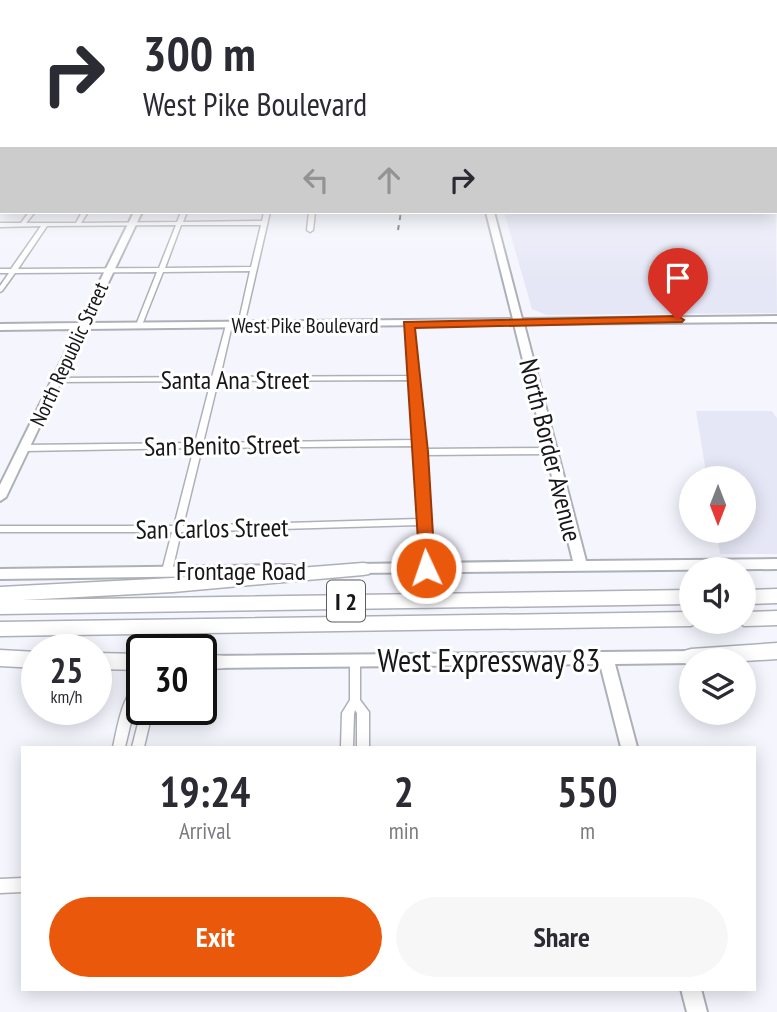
<!DOCTYPE html>
<style>
:root{--surface:#fff;--page:#f7f7f7;--text:#2b2b33;--muted:#7c7c81;--accent:#ea580c}
body{margin:0;font-family:"PT Sans Narrow",sans-serif;background:var(--page);color:var(--text);height:100vh;display:flex;flex-direction:column;font-size:26px;white-space:nowrap}
*{box-sizing:border-box;margin:0}
p{font-size:23px;color:var(--muted)}
.icon{flex:none;width:38px;height:38px;fill:none;stroke:currentColor;stroke-width:2;stroke-linecap:round;stroke-linejoin:round}
.map{position:relative;flex:1;overflow:hidden}
.side{position:absolute;left:21px;top:746px;width:735px;height:245px;display:flex;flex-direction:column;background:var(--surface);border-radius:0px;box-shadow:0 4px 18px #0003}
.side>*{flex:none}
.banner{position:absolute;left:0px;top:0px;width:777px;height:214px;box-shadow:0 4px 18px #0003;background:#fff;color:var(--text);overflow:hidden}
.needle{width:46px;rotate:180deg}
.fabs{position:absolute;left:679px;top:466px;display:grid;gap:14px}
.fabs a{display:grid;place-items:center;width:77px;height:77px;border-radius:50%;background:var(--surface);box-shadow:0 4px 18px #0003;font-size:35px}
.speed{position:absolute;left:21px;top:634px;display:flex;gap:14px;font-size:35px;font-weight:700;text-align:center}
.speed>*{display:grid;place-content:center;width:91px;height:91px;border-radius:50%;background:var(--surface);box-shadow:0 4px 18px #0003;line-height:1}
.speed small{font-size:18px;font-weight:400}
.speed .limit{border:4px solid #111;border-radius:10px;background:#fff;color:#111}
.pin{position:absolute;display:grid;place-items:center;width:60px;height:60px;color:#fff;margin:-72px -30px;border-radius:50% 50% 50% 0;rotate:-45deg;box-shadow:0 0 7px #0007}
.pin .icon{rotate:45deg}
.me{position:absolute;width:77px;margin:-38px;rotate:357deg;stroke-linejoin:round;filter:drop-shadow(0 0 5px #0008)}
.turn{display:flex;align-items:center;gap:24px;height:147px;padding:0 28px;font-size:32px}
.turn .icon{width:91px;height:91px;stroke-width:2.5}
.turn b{display:block;font-size:49px;line-height:60px}
.lanes{display:flex;align-items:center;height:66px;padding:0 28px;background:#0003;justify-content:center;gap:35px;direction:ltr}
.lanes .off{opacity:.35}
.eta{display:flex;justify-content:space-evenly;align-items:center;height:119px;text-align:center}
.eta b{font-size:42px;font-weight:800;line-height:49px}
.action{display:flex;gap:14px;margin-top:auto;padding:14px 28px}
.action a{flex:1;height:80px;border-radius:42px;background:var(--accent);color:#fff;font-size:28px;font-weight:800;line-height:80px;text-align:center}
.action a+a{background:var(--page);color:var(--text)}
.map>svg:first-child{display:block}
.built{fill:#e5e7f6}
.lines{fill:none;stroke-linecap:round;stroke-linejoin:round}
.street-casing{stroke:#aeb0b7;stroke-width:3}
.secondary-casing{stroke:#aeb0b7;stroke-width:4}
.highway-casing{stroke:#aeb0b7;stroke-width:3}
.street{fill:#fff;fill-rule:evenodd}
.secondary{fill:#fff;fill-rule:evenodd}
.highway{fill:#fff;fill-rule:evenodd}
.rail{stroke:#55565a;stroke-width:2;stroke-dasharray:5 5;stroke-linecap:butt}
.route{fill:#ea580c;stroke:#983908;stroke-width:2}
.labels{text-anchor:middle;dominant-baseline:central;stroke-width:6;stroke-linejoin:round;paint-order:stroke}
.far-street-label{font-size:21px;fill:#17171a;stroke:#fff}
.shield{fill:#fff;stroke:#5d5d5f;stroke-width:2}
.shield-label{font-size:24px;font-weight:bold;fill:#17171a}
.street-label{font-size:26px;fill:#17171a;stroke:#fff}
.near-street-label{font-size:32px;fill:#17171a;stroke:#fff}
</style>
<div class="map">
<svg width="777" height="1012" viewBox="0 0 777 1012">
<rect width="100%" height="100%" fill="#f4f5fd"/>
<g class="built">
<path d="M775,156l2,157 -230,2 -15,-6 -28,-97h271z"/>
<path d="M696,411h76l5,7v136h-57l-4,-24h28v-52h-37z"/>
</g>
<g class="lines">
<defs>
<g id="street">
<rect x="775" y="152" width="2" height="2"/>
<path d="M0,183h2v4l-2,1z"/>
<path d="M29,212h6l-9,11h50l6,-11h6l-7,11 96,-1 4,-10h6l-4,10 79,-1 2,-9h6l-26,113 -3,2 -3,-2 12,-54 -87,1 -21,53 -3,2 -3,-2 21,-53 -142,1 -13,18 -2,1v-6l9,-13h-9v-4h11l30,-43 -41,1v-4h21zM176,225l-17,43 -141,1 29,-43zM181,225h80l-10,42 -86,1z"/>
<path d="M309,212h6l-2,18 -3,2 -3,-2z"/>
<path d="M409,322l3,2 12,125 127,-1 4,3 -4,3 -127,1 7,113 -2,3h-6l-2,-3 -2,-43 -238,7 -9,39 -2,3h-6l-2,-3 10,-39h-172v-6h174l20,-78 -170,3 -4,-3 4,-3 171,-2 16,-62 -155,1h-3v-4l159,-1 14,-52 3,-2 3,2 -12,52 190,-1 -4,-52zM410,380l5,60 -212,3 15,-62zM415,446l4,73 -236,7 19,-78z"/>
<path d="M355,657l4,1 1,3v39l9,12v35h-12v-34l-2,-3 -1,4 -1,33h-12l1,-34 8,-13v-39l1,-3z"/>
<path d="M142,680v14l-6,7 -11,46h-12c5,-21 9,-55 29,-67z"/>
<path d="M142,708l11,1 -9,38h-12z"/>
<path d="M23,878v14l-23,1v-14z"/>
</g>
<g id="secondary">
<rect x="0" y="160" width="2" height="4"/>
<path d="M134,212h8l-53,111 424,-4 -27,-107h8l28,107 255,-3v6l-253,2 62,237 191,-2v10l-425,4 -2,-4 2,-4 5,-1 216,-3 -59,-237 -428,5 -80,168 -6,4v-16l77,-156 -77,1v-6l79,-1z"/>
<path d="M290,565l5,1 2,4 -2,4 -5,1 -290,4v-10z"/>
<path d="M698,651l5,2 2,4 -1,3h-13v3l-76,1 22,83h-16l-21,-83 -388,4 -5,-2 -2,-4 2,-4 5,-2z"/>
<path d="M681,989h20l6,23h-20z"/>
</g>
<g id="highway">
<path d="M363,563l6,1 3,5 -3,5 -6,1 -190,17 -151,8 669,-10v14l-691,10v-27l173,-9z"/>
<path d="M777,589v14l-33,1v-14z"/>
<path d="M777,611v14l-33,1 -8,-5h8v-9z"/>
<path d="M691,612v9h8l-8,5 -691,10v-14z"/>
<path d="M777,643v16l-33,2 -53,-1v5l-7,-2 -2,-6 2,-6 7,-2z"/>
<path d="M0,650l37,2v16l-37,-2z"/>
<path d="M96,653l46,1v16l-46,-1z"/>
<path d="M201,654l24,2 2,6 -2,6 -24,2z"/>
</g>
</defs>
<use href="#street" class="street-casing"/>
<use href="#secondary" class="secondary-casing"/>
<use href="#highway" class="highway-casing"/>
<use href="#street" class="street"/>
<use href="#secondary" class="secondary"/>
<use href="#highway" class="highway"/>
<path class="rail" d="M398,230l3,-18"/>
</g>
<linearGradient id="sky" x2="0" y2="1"><stop stop-color="#87abe6"/><stop offset="0.5" stop-color="#fafafe"/><stop offset="1" stop-color="#fafafe" stop-opacity="0"/></linearGradient>
<rect width="777" height="281" fill="url(#sky)"/>
<path class="route" d="M678,316l6,4 -2,2 -267,6 13,124 7,116 -9,6 -6,-2 -16,-250z"/>
<g class="labels">
<g class="far-street-label">
<text x="305" y="325">West Pike Boulevard</text>
<text transform="translate(69 354) rotate(-65)">North Republic Street</text>
</g>
<rect class="shield" x="327" y="580.5" width="38" height="41" rx="5"/>
<g class="shield-label">
<text x="346" y="601">I 2</text>
</g>
<g class="street-label">
<text x="235" y="379">Santa Ana Street</text>
<text transform="translate(222 445) rotate(-1)">San Benito Street</text>
<text transform="translate(551 450) rotate(76)">North Border Avenue</text>
<text transform="translate(212 528) rotate(-1)">San Carlos Street</text>
<text x="241" y="570">Frontage Road</text>
</g>
<g class="near-street-label">
<text x="489" y="660">West Expressway 83</text>
</g>
</g>
</svg>
<div class="fabs">
<a><svg class="needle" viewBox="-14 -14 28 28"><path d="M0-13l5 13h-10z" fill="#e53935"/><path d="M0 13l5-13h-10z" fill="#7c7c81"/></svg></a>
<a><svg class="icon" aria-label="sound" viewBox="0 0 24 24"><path d="M4 9h4l5-4v14l-5-4H4zM17 9q2 3 0 6"/></svg></a>
<a><svg class="icon" aria-label="layers" viewBox="0 0 24 24"><path d="M12 4l9 5-9 5-9-5zM3 14l9 5 9-5"/></svg></a>
</div>
<div class="speed"><div>25<small>km/h</small></div><div class="limit">30</div></div>
<div class="pin" style="left:678px;top:320px;background:#d93025"><svg class="icon" aria-label="arrive" viewBox="0 0 24 24"><path d="M6 21V4h12l-3 4 3 4H6"/></svg></div>
<svg class="me" style="left:426px;top:568px" viewBox="-20 -20 40 40"><circle r="17" fill="#ea580c" stroke="#fff" stroke-width="3"/><path d="M0-11L8 9 0 5-8 9z" fill="#fff"/></svg>
<div class="banner">
<div class="turn"><svg class="icon" aria-label="right" viewBox="0 0 24 24"><path d="M7 20v-9h11M14 6l5 5-5 5"/></svg><div><b>300 m</b>West Pike Boulevard</div></div>
<div class="lanes"><svg class="icon off" aria-label="left" viewBox="0 0 24 24"><path d="M17 20v-9H6M10 6l-5 5 5 5"/></svg><svg class="icon off" aria-label="ahead" viewBox="0 0 24 24"><path d="M12 20V5M6 11l6-6 6 6"/></svg><svg class="icon" aria-label="right" viewBox="0 0 24 24"><path d="M7 20v-9h11M14 6l5 5-5 5"/></svg></div>
</div>
<section class="side">
<div class="eta">
<div><b>19:24</b><p>Arrival</p></div>
<div><b>2</b><p>min</p></div>
<div><b>550</b><p>m</p></div>
</div>
<div class="action"><a>Exit</a><a>Share</a></div>
</section>
</div>
